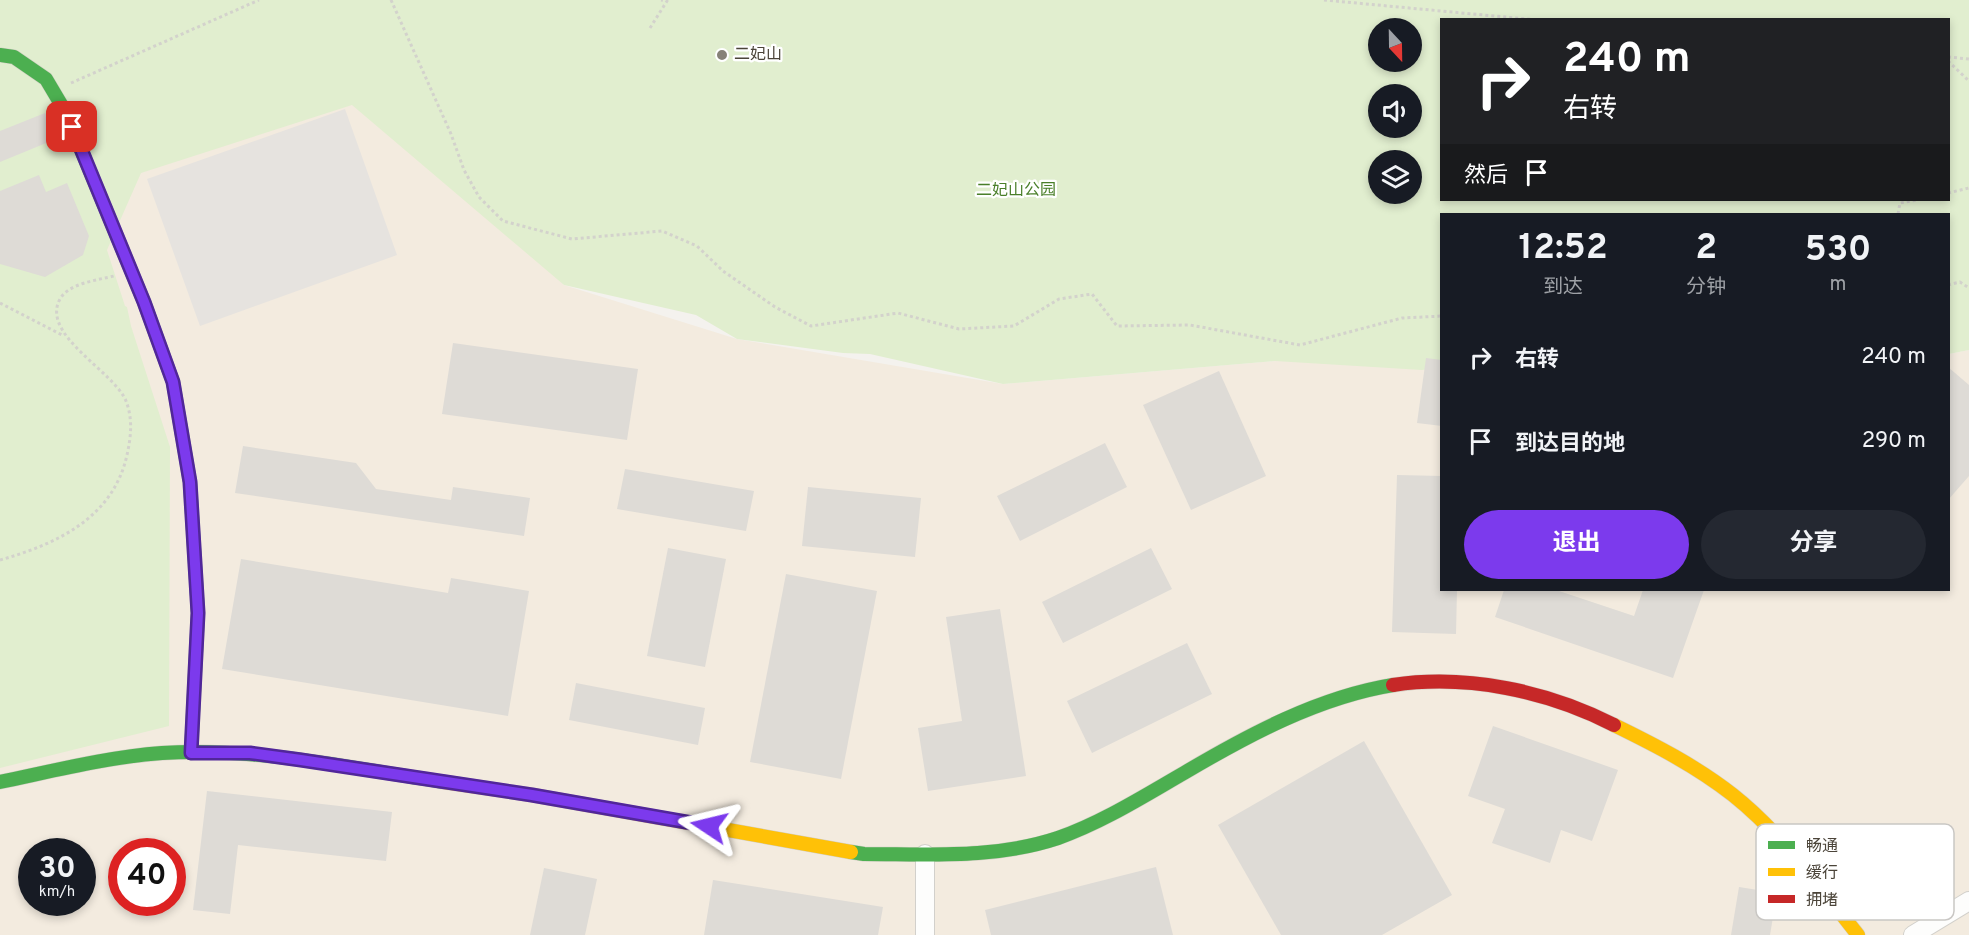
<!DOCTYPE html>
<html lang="zh">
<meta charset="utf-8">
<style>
:root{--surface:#171b24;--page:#242831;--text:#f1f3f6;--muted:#9ea1a6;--accent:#7c3aed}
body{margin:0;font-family:Overpass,"Noto Sans SC",sans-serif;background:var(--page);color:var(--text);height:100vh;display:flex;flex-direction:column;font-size:22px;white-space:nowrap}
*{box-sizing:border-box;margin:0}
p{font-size:20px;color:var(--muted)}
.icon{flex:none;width:33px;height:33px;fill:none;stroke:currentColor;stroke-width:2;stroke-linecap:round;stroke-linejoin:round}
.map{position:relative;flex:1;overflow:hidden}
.details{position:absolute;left:1440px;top:213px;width:510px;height:378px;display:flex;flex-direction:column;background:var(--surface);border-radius:0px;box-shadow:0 3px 9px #0003}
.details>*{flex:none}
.hud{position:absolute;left:1440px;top:18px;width:510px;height:183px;border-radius:0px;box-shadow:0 3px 9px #0003;background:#202124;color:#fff;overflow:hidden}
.needle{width:39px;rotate:158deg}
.controls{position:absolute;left:1368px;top:18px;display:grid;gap:12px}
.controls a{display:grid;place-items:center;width:54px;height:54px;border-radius:50%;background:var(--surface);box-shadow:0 3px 9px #0003;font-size:30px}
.speed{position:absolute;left:18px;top:838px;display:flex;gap:12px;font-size:30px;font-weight:700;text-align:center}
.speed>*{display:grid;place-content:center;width:78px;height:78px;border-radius:50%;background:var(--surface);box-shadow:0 3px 9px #0003;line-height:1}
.speed small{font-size:15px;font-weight:400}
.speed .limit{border:9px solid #d22;background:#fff;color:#111}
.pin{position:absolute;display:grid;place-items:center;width:51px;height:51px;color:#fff;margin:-26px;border-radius:12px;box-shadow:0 3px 9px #0006}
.me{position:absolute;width:66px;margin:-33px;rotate:280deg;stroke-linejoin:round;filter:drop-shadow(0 0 4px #0008)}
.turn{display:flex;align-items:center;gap:21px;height:126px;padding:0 24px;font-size:27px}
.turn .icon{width:78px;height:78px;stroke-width:2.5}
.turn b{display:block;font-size:42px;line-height:51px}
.then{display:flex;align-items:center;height:57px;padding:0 24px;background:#0003;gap:12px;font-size:22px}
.eta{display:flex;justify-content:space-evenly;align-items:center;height:102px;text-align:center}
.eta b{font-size:36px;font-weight:700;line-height:42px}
.cta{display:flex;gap:12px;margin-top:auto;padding:12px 24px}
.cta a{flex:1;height:69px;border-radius:36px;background:var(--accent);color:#fff;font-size:24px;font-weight:700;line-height:69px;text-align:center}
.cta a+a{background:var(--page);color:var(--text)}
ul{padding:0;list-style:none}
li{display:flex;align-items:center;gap:18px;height:84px;padding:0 24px}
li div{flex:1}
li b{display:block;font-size:22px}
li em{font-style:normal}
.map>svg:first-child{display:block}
.commercial{fill:#f3ebdf;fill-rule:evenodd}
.green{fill:#e1eecf;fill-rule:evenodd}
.parking{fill:#e6e3df}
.building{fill:#dedbd6}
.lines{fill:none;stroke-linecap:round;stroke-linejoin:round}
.street-casing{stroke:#d2d0cb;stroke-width:20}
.fast-casing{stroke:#d3cfc5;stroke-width:15}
.slow-casing{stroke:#d3cfc5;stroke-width:15}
.jam-casing{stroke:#d3cfc5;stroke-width:15}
.path{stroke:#d3d2cc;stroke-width:3;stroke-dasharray:3 3;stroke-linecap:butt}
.street{stroke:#fdfdfc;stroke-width:18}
.fast{stroke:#4caf50;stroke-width:14}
.slow{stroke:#ffc107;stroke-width:14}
.jam{stroke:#c62828;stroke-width:14}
.route-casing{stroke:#51269a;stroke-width:15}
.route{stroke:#7c3aed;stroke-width:10}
.poi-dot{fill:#868178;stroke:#fff;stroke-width:2}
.labels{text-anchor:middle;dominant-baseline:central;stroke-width:4.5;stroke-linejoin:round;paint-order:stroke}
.poi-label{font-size:16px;fill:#4b4439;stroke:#fff;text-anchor:start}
.park-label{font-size:16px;fill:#4a7f2a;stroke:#fff}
.key{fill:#fff;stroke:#c9c7c4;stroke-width:1.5}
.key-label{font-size:16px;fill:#4b4439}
</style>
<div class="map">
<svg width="1969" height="935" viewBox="0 0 1969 935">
<rect width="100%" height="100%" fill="#f4f2ee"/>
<path class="commercial" d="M0,0h294l270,285 173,54 266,45 438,-37 1,243h506l1,-236 20,-4v585h-1969zM32,852h50v51h-50zM122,852h50v51h-50z"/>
<path class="green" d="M0,0h1969v350l-20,4 -1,-140h-506l-1,153 -19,3 -147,-9 -272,23 -133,-30 -27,-1 -106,-14 -41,-24 -132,-30 -212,-180 -211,68 -34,77 18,56 2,1 4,19 39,121 -1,279 -169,42zM1442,20h506v180h-506zM1378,28h34v34h-34zM1378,94h34v34h-34zM1378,160h34v34h-34z"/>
<path class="parking" d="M345,109l52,146 -197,71 -53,-147z"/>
<g class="building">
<path d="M45,113l11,26 -56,23v-31z"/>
<path d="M39,175l7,17 21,-9 22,53 -6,19 -38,22 -45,-13v-73z"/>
<path d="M453,343l185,26 -11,71 -185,-26z"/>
<path d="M1426,358l16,2v66l-25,-3z"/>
<path d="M1948,367l21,18v91l-21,24z"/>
<path d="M1219,371l47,105 -75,34 -48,-105z"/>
<path d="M1105,443l22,44 -107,54 -23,-45z"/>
<path d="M243,446l113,17 20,26 75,11 2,-13 77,11 -6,38 -289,-43z"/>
<path d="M625,469l129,22 -8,40 -129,-22z"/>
<path d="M1397,475l45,1v114h15l-1,44 -64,-2z"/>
<path d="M808,487l113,11 -6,59 -113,-11z"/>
<path d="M668,548l58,11 -21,108 -58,-11z"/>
<path d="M1151,548l21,41 -109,54 -21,-41z"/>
<path d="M241,559l207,34 3,-15 78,13 -21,125 -286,-47z"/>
<path d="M786,574l91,17 -36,188 -91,-17z"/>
<path d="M1504,590h52l78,26 9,-26h61l-31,88 -178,-61z"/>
<path d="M1000,609l26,167 -98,15 -10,-63 44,-7 -16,-104z"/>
<path d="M1187,643l25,51 -120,59 -25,-52z"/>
<path d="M576,683l129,25 -7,37 -129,-25z"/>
<path d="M1493,726l125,44 -26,71 -31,-11 -11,33 -58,-20 13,-34 -37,-13z"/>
<path d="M1364,741l88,154 -70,40h-101l-63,-110z"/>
<path d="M207,791l185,21 -6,49 -148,-16 -8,69 -37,-4z"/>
<path d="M1156,867l17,68h-182l-6,-25z"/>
<path d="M544,868l53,11 -12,56h-55z"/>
<path d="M713,880l170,27 -5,28h-174z"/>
<path d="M1739,887l38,6 -7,42h-39z"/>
</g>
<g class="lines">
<defs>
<g id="street">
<path d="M925,854v81"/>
<path d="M1913,935l56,-34"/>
</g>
<g id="fast">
<path d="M0,55l14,2 32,22 19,32 79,191 29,80 17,100 8,131 -7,140"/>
<path d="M0,782c53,-11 108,-25 162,-29 94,-6 189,15 282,29"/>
<path d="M851,852l13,2c66,0 131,5 194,-16 45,-16 86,-42 126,-65 64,-38 135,-76 209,-88"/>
</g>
<g id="slow">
<path d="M1614,725c41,20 82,41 119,70 49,39 86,91 125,140"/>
<path d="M444,782l88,13 319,57"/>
</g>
<path id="jam" d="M1393,685c74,-11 155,6 221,40"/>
</defs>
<use href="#street" class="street-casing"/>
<use href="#fast" class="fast-casing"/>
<use href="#slow" class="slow-casing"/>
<use href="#jam" class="jam-casing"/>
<g class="path">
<path d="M391,0l60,134 13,36 15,27 24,24 69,18 90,-8 35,15 26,25 52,36 36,19 87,-13 61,16 55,-3 45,-27 33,-5 25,32 73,-1 110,20 102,-27 40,-2"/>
<path d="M1324,0l213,20"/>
<path d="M650,28l17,-27 -6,-1"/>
<path d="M1948,57l21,2"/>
<path d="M1948,61l21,20"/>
<path d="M71,83l188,-83"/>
<path d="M1948,193l21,-5"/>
<path d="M1898,214l2,-11 17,-3"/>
<path d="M1948,285l12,-3 9,6"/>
<path d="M0,303l64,33"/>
<path d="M0,560c57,-16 113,-42 127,-105 4,-18 6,-36 -1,-54 -12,-30 -86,-66 -66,-102 9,-16 38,-19 54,-23"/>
</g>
<use href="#street" class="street"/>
<use href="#fast" class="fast"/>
<use href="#slow" class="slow"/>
<use href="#jam" class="jam"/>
</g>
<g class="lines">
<defs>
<path id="route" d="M72,127l72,175 29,80 17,100 8,131 -7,140h59l51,7 231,35 177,31"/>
</defs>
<use href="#route" class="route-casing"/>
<use href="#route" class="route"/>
</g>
<circle class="poi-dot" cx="722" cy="55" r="6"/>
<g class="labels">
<g class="poi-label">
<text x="734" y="55">二妃山</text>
</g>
<g class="park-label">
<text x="1016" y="191">二妃山公园</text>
</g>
</g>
<rect x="1756" y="824" width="198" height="96" rx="9" class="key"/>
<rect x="1768" y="841" width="27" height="8" fill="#4caf50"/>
<rect x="1768" y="868" width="27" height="8" fill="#ffc107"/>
<rect x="1768" y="895" width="27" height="8" fill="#c62828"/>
<g class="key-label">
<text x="1806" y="851">畅通</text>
<text x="1806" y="878">缓行</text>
<text x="1806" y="905">拥堵</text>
</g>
</svg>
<div class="controls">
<a><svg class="needle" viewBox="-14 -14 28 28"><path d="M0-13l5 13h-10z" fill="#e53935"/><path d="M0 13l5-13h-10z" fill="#9ea1a6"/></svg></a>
<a><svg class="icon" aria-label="sound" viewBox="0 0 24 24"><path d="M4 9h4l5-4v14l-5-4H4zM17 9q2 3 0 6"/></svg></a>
<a><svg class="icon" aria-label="layers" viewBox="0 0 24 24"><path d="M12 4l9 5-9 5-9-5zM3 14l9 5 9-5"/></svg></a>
</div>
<div class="speed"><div>30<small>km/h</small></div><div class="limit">40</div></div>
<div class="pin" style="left:72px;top:127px;background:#d93025"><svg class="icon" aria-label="arrive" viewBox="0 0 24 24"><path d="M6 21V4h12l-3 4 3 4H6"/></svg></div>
<svg class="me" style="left:709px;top:826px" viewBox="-20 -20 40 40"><path d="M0-17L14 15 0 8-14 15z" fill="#7c3aed" stroke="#fff" stroke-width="4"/></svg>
<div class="hud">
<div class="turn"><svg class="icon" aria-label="right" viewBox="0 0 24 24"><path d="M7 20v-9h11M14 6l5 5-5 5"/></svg><div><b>240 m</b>右转</div></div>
<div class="then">然后<svg class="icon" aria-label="arrive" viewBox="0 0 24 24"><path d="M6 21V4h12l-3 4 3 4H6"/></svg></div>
</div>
<section class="details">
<div class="eta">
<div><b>12:52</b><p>到达</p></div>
<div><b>2</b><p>分钟</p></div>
<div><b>530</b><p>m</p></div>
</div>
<ul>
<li><svg class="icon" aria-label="right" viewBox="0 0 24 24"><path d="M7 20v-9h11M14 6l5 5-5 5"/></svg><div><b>右转</b></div><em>240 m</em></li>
<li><svg class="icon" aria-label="arrive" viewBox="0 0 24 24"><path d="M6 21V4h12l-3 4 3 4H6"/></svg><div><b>到达目的地</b></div><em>290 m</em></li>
</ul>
<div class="cta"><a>退出</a><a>分享</a></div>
</section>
</div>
